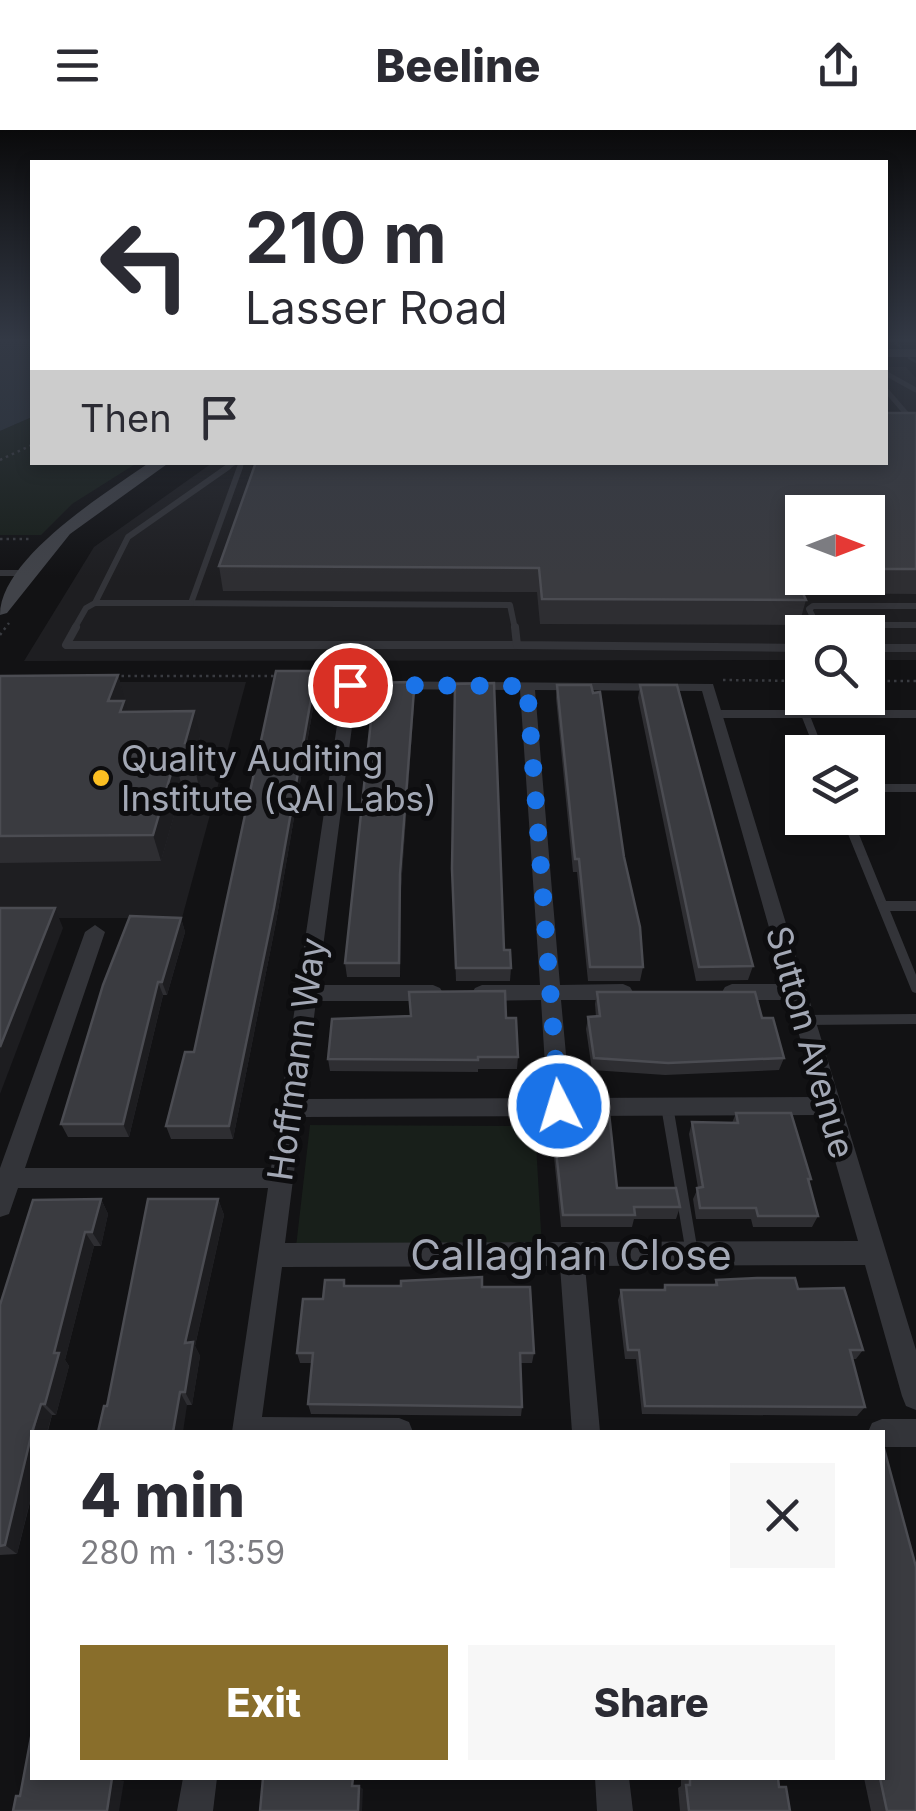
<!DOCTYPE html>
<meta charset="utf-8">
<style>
:root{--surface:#fff;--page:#f7f7f7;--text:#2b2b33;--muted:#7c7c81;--accent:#896e2b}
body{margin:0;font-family:Inter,sans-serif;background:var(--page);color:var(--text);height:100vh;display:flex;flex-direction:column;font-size:38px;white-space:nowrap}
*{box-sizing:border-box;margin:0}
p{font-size:32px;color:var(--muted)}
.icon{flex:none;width:55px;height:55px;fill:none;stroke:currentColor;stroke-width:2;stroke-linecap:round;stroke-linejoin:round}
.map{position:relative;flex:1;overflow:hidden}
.drawer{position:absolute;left:30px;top:1300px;width:855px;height:350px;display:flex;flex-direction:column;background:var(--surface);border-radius:0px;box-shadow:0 5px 15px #0003}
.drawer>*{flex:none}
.hud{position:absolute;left:30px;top:30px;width:858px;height:305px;border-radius:0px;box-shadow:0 5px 15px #0003;background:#fff;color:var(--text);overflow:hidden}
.needle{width:65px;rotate:90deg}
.tools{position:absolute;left:785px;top:365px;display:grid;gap:20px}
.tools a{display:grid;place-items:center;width:100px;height:100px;border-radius:0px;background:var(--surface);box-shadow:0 5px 15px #0003;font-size:50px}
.pin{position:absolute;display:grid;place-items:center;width:85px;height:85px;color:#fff;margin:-42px;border:5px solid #fff;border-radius:50%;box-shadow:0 2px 10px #0007}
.me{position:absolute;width:110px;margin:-55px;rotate:355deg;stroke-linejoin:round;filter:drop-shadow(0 0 8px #0008)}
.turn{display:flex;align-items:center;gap:35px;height:210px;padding:0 50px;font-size:45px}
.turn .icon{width:130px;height:130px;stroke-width:2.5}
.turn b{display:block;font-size:70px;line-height:85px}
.then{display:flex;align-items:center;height:95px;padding:0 50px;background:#0003;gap:20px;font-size:38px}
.round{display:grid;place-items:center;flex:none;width:105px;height:105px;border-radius:0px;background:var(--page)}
.summary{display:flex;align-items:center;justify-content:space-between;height:170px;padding:0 50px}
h1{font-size:60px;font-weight:800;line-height:75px}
.cta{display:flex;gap:20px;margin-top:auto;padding:20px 50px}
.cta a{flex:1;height:115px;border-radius:0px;background:var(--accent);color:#fff;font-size:40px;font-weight:800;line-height:115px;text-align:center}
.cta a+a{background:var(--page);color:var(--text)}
header{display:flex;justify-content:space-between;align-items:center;height:130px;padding:0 50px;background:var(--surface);font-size:45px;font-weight:800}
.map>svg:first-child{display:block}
.built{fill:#1e1e21;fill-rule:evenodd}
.green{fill:#181f1a}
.water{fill:#283038}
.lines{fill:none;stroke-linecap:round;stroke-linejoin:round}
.stream{stroke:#283038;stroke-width:2.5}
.path{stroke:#393b40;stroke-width:2.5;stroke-dasharray:2.5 4;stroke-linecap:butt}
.lane-far4{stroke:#333439;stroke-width:5}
.lane-far3{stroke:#333439;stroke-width:6}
.lane-far2{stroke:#333439;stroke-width:8}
.lane-far1{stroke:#333439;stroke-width:10}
.lane{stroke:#333439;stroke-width:12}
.street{fill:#333439;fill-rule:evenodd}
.secondary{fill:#414349;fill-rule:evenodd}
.wall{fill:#2e2e32;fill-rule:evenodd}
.shaded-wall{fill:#1d1d20}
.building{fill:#3a3b40;stroke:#4b4c52;stroke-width:2.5}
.route{stroke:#1a73e8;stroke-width:18;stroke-dasharray:0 32.4}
.poi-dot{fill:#fcbf22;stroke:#0d0d0f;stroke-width:4}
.labels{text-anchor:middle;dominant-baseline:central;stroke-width:10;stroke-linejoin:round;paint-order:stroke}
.poi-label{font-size:35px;fill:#a3a8b5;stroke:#0d0d0f;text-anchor:start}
.street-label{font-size:35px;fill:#a3a8b5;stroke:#0d0d0f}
.near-street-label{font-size:42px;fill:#a3a8b5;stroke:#0d0d0f}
</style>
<header><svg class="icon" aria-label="menu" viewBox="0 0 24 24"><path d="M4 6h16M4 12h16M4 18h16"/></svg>Beeline<svg class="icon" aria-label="share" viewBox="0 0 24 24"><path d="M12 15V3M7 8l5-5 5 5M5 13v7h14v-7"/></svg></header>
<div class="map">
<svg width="916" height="1681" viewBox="0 0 916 1681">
<rect width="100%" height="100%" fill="#121214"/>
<g class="built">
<path d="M885,237h21l10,11v282h-48v-28h-66v28l-778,1 70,-114 118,-84 673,-1zM802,382h66v66h-66z"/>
<path d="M0,552h246l-64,236h-182z"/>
</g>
<g class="green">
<path d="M32,287v45l105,1 -65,41 -31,31h-41v-104z"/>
<path d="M310,995l225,1 7,122 -246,-1z"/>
</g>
<path class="water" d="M0,212h32v75l-32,14z"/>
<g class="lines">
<g class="stream">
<path d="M895,212l5,5"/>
<path d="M909,228l7,4"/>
</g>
<g class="path">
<path d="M0,330l32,-15"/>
<path d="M0,409h30"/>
<path d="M0,505l9,-12"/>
<path d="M115,546h160"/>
<path d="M315,546l25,-3"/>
<path d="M723,550l79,1"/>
<path d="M868,551h48"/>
</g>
<g class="lane-far4">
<path d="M885,243l31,17"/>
<path d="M885,259l26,30h5"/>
<path d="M224,340l11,-8"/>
<path d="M239,340l3,-8"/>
</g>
<g class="lane-far3">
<path d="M240,337l-49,136 319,2 5,24"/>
<path d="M0,443h28"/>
<path d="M95,473l33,-66 100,-70"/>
<path d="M817,495h99"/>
<path d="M74,499l12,-21 9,-5h96"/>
<path d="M819,499l-10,-20 4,-3h103"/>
</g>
<g class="lane-far2">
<path d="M76,497l-10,18h451"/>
<path d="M515,497l2,18 285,3"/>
<path d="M818,497l2,5"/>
<path d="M868,518h48"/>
<path d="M716,584h200"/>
<path d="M805,584l15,38"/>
<path d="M868,658h48"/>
<path d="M847,688l5,13"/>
</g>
<g class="lane-far1">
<path d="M851,698l65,160"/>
<path d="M883,776h33"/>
<path d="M804,890l112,-1"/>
</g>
<path class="lane" d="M667,976l25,147"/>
<g class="street">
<path d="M350,551l363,3 203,666v60l-10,-4 -4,-10 -37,-131 -280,1 15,166h-28l-12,-166 -278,1 -20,150 137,1 10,4 4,10h-181l36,-244h-250l-9,26 -9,3v-49l85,-236 10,-7 10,7 -80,236h246l72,-483zM357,559l163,1 20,295h-58l-7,3 -3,5 3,5 7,3 59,-1 6,98 -243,1 12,-98h117l7,-3 3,-5 -3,-5 -7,-3h-115zM535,560l167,1 83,293h-53l-7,3 -3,5 3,5 7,3h57l28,97 -247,1 -9,-98h62l7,-3 3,-5 -3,-5 -7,-3 -63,1zM822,985l36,126 -573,2 16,-126z"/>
<path d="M882,1289h34v28h-34v-15h-14l4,-9z"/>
<path d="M183,1648h34l-4,33h-36z"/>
<path d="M595,1648h34l4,33h-36z"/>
</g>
<g class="secondary">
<rect x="885" y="219" width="31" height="8"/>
<path d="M150,332h20l-100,72 -63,79 -7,2c0,-57 106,-122 150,-153z"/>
</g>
</g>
<g class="wall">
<path d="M916,283v181l-113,-1 3,7 -7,25 -259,-1 -3,-32 -314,-1 -4,-25zM802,382h66v66h-66z"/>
<path d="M316,541l1,14 -41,237 -43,217h-62l-5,-13 28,-74z"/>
<path d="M118,545l9,37 73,25 -2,7 6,25 -5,18h-17l-21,74 -161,2v-187z"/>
<path d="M557,555l67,172 19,110 -3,14h-52l-11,-109h-4l-17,-174z"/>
<path d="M640,555l113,281 -5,14 -52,1 -58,-283z"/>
<path d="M408,560l6,14 -13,184 -1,89h-53l-2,-14z"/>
<path d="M452,739l52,81 7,18 -1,13h-54z"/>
<path d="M181,788l4,14 -18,63h-4l-34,142h-61l-7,-13z"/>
<path d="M597,862l165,26 22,40 -5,12 -114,5 -73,-5 -6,-41 2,-12h8l-1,-13z"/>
<path d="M506,888l12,39 -1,12h-39v3l-148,-1 -2,-12z"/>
<path d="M736,983l75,66 -2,4 9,33 -6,11h-59l-2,-8h-55l-3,-20 5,-11 -9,-54 3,-12 40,1z"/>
<path d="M552,984l65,74 63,19 -4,12h-42l-2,8h-71l-10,-100z"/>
<path d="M101,1069l7,15 -7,32h-7l-29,114 4,6 -13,49h-4l-35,139 -17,1v-250z"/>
<path d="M218,1069l6,16 -29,131 5,10 -8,49 -85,1z"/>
<path d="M344,1150l1,6 137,1 52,66 -2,10h-12l2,44 -1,9 -210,-2 -3,-10 4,-41h-12l-3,-10 26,-54z"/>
<path d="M716,1150l82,9 65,61 -7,9h-4l13,48 -8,9 -215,-2 -6,-55h-11l-7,-59 3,-10h42l2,-5h49z"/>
<path d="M681,1648h97l1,9 11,24h-110l-2,-23 3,-2z"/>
<path d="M864,1648h18l34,33h-45z"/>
</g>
<g class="shaded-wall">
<path d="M316,541l1,14 -41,237 -43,217 -4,-13z"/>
<path d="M118,545l14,52 -24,-26z"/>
<path d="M414,560v14l-13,184 -1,89v-103z"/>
<path d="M194,581l6,26 -2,7 6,25 -5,18 -6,-27 -8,-17z"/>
<path d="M175,630l7,27 -21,74 -8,-26z"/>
<path d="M55,778l8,20 -63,166v-47z"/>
<path d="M181,788l4,14 -18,63 -5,-13z"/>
<path d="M158,852l5,13 -34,142 -6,-13z"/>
<path d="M101,1069l7,15 -7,32 -9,-14z"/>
<path d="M218,1069l6,16 -29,131 5,10 -8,49 -7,-13v-49z"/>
<path d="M85,1102l9,14 -29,114 4,6 -13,49 -11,-11 9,-51z"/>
<path d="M180,1262l7,13 -4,27h-10z"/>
<path d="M41,1274l11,11 -5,17h-13z"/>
<path d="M32,1307v56l-15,61 -12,-9z"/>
<path d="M112,1648l12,3 -5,30h-12z"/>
<path d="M359,1656l4,3 -1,22h-4z"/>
</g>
<g class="building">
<path d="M885,283h31v156h-48v-57h-66v57h-10l14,31 -264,-1 -3,-31 -320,-2 37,-104h629z"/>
<path d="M276,541h40l-42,237 -45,218h-63l19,-74h9z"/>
<path d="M118,545l-10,26h16l-4,11 74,-1 -9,32h13l-5,17h-18l-22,75 -153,1v-160z"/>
<path d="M408,552v8h6l-14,184 -1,89h-54l30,-280z"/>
<path d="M494,553l10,267h6l1,18h-55l-4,-99 3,-185z"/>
<path d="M557,555h34l2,8 7,-1 24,165 16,70 3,40h-53l-11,-108h-4z"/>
<path d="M640,555h37l76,281 -54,1z"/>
<path d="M0,778h55l-55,139z"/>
<path d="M130,786l51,2 -19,64h-4l-35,142h-62l42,-139z"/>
<path d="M505,861l1,27h10l2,39h-40v3l-150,-1 4,-40 79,-3 -2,-24z"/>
<path d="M597,862h158l7,26h11l11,40 -116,5 -74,-5 -6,-41 12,-1z"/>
<path d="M609,983l8,75h59l4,19h-46l1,8h-72l-11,-101z"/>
<path d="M736,983h55l20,66h-3l10,37h-60l-2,-8h-56l-3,-20 6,-1 -11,-65 46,1z"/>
<path d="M101,1069l-9,33h-7l-31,121h5l-14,51h-4l-9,28 -27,113 -5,1v-241l33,-105z"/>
<path d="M148,1069h70l-33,144 8,-1 -8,50h-5l-7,40h-75l6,-26h3z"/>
<path d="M482,1147v10h48l4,66h-14l2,54 -214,-3 5,-51h-16l6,-54h20l2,-19h19v6h57v-5z"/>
<path d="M757,1148h38l3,11 46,-1 19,62h-13l15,57 -220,-1 -6,-56h-11l-7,-60h44v-5h52l-1,-5z"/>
<path d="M882,1311l34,126v244h-29l-7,-33h2z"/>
<path d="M32,1602v46h86h-6l-5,33h-94l3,-15h4z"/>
<path d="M263,1648h90l-1,8h7l-1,25h-98z"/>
<path d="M690,1648h88l1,9h7l4,24h-101l-3,-26h4z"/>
</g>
<linearGradient id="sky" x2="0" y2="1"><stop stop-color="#0a0a0b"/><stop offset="0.47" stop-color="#333945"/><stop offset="1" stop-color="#333945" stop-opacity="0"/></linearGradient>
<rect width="916" height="447" fill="url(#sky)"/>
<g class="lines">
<path class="route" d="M350,555l177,1 32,420"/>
</g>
<circle class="poi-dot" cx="101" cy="648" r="10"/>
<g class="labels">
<g class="poi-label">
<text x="121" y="628">Quality Auditing<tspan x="121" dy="40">Institute (QAI Labs)</tspan></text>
</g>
<g class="street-label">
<text transform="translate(811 912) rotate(74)">Sutton Avenue</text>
<text transform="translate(296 929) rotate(-82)">Hoffmann Way</text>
</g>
<g class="near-street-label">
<text x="571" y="1124">Callaghan Close</text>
</g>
</g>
</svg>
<div class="tools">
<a><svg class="needle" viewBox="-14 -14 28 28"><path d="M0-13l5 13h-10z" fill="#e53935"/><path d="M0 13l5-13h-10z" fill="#7c7c81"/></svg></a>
<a><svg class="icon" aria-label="search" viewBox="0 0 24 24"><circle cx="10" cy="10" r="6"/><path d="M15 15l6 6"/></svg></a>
<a><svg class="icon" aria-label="layers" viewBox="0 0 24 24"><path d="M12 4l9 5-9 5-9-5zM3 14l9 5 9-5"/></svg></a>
</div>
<div class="pin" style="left:350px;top:555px;background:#d93025"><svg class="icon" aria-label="arrive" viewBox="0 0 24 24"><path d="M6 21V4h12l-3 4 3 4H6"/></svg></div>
<svg class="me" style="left:559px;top:976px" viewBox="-20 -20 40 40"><circle r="17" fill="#1a73e8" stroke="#fff" stroke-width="3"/><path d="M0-11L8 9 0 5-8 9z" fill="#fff"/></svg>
<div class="hud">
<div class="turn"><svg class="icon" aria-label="left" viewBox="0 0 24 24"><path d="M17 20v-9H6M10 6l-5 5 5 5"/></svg><div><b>210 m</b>Lasser Road</div></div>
<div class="then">Then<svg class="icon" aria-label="arrive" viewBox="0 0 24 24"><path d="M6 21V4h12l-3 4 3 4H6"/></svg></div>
</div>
<section class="drawer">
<div class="summary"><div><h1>4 min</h1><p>280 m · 13:59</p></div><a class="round"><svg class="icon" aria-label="close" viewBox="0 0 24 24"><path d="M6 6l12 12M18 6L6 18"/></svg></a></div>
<div class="cta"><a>Exit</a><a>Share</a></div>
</section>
</div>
